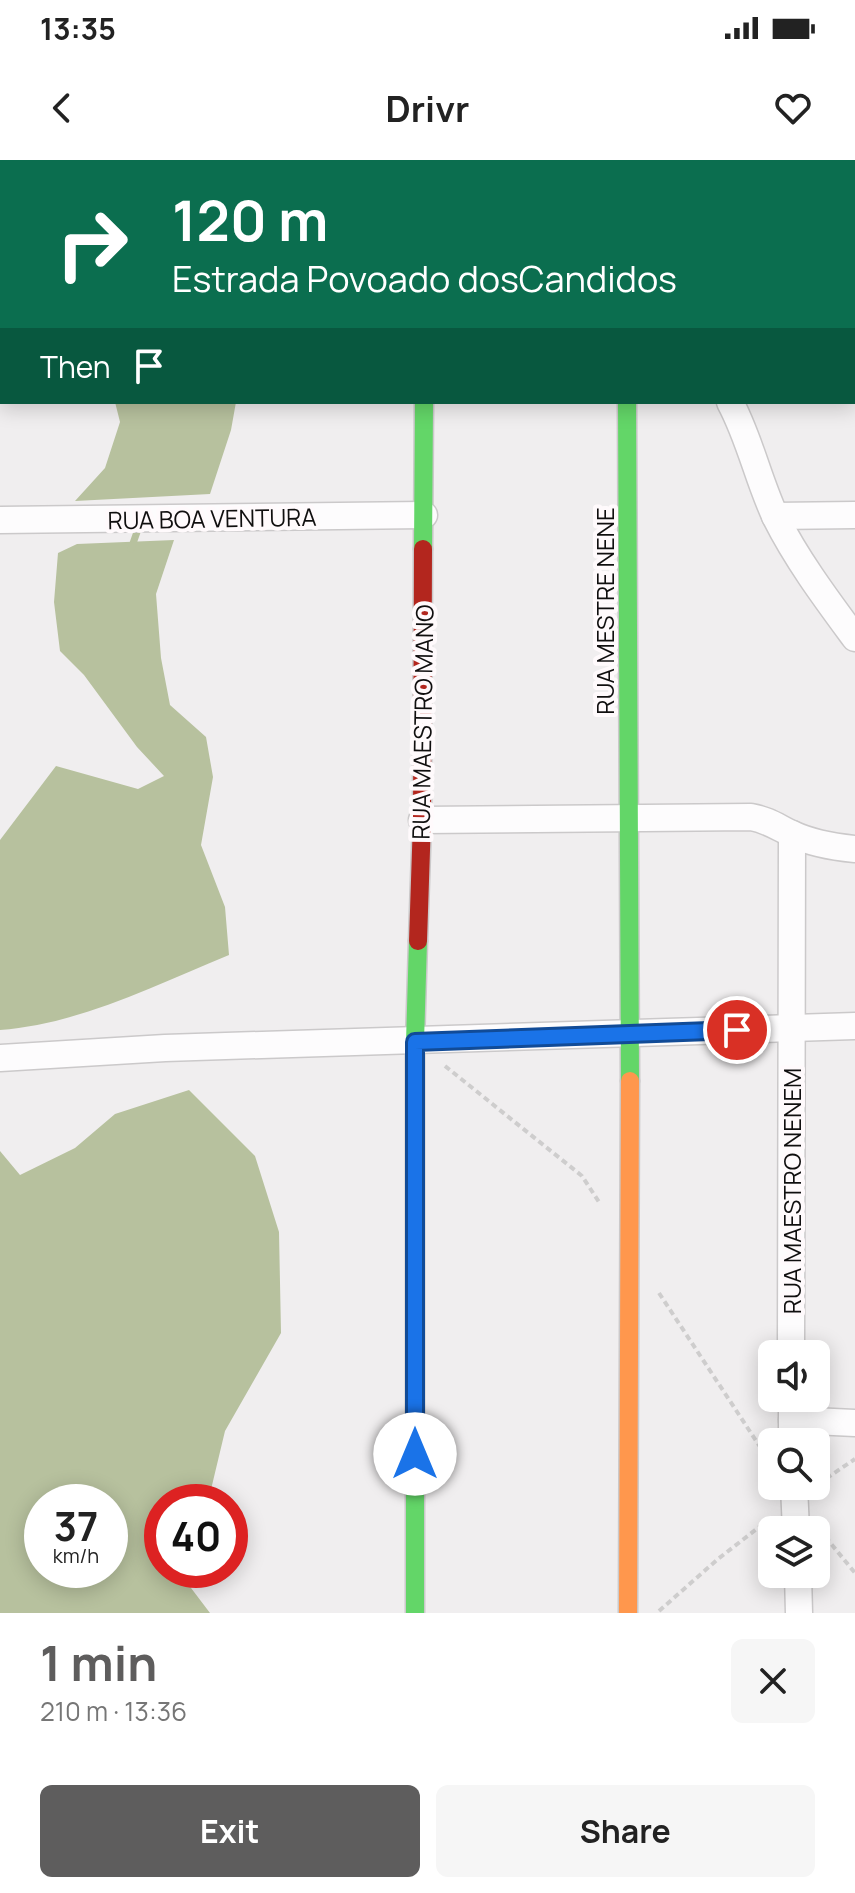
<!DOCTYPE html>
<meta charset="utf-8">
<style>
:root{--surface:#fff;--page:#f6f6f6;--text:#222;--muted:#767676;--accent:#5e5d5d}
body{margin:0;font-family:Manrope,sans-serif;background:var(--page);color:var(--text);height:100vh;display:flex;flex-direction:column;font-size:30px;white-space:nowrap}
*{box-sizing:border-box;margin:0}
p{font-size:26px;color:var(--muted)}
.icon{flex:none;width:44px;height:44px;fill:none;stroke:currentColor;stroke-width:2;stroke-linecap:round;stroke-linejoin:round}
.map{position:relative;height:1453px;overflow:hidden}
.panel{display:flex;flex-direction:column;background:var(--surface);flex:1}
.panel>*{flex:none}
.hud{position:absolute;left:0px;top:0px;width:856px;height:244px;box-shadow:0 4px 20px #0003;background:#0b6e4f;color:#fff;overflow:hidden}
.fabs{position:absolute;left:758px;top:1180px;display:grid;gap:16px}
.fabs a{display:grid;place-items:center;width:72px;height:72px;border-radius:12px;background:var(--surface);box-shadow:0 4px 20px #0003;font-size:40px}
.speed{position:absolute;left:24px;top:1324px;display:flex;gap:16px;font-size:40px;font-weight:700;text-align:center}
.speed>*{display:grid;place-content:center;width:104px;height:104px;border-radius:50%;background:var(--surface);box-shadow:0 4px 20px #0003;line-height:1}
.speed small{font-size:20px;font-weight:400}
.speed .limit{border:12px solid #d22;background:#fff;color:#111}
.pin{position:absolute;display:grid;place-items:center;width:68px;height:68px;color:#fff;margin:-34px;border:4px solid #fff;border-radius:50%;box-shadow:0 2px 8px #0007}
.me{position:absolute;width:88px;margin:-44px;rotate:0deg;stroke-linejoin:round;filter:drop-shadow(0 0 6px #0008)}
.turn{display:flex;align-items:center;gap:28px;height:168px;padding:0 40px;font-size:36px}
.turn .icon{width:104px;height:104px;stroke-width:2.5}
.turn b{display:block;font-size:56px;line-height:68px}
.then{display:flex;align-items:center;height:76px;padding:0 40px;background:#0003;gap:16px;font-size:30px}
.round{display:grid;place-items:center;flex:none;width:84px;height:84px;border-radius:12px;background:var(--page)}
.head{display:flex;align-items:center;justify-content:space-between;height:136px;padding:0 40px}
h1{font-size:48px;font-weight:700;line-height:60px;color:var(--accent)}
.button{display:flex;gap:16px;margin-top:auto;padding:16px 40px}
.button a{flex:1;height:92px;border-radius:12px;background:var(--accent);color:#fff;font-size:32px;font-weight:700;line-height:92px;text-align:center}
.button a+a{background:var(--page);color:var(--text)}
.status{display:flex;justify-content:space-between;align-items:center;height:56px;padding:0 40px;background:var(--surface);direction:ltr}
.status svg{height:22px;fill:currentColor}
header{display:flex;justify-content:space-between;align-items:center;height:104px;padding:0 40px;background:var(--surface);font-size:36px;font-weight:700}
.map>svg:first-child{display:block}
.water{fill:#b7c19e;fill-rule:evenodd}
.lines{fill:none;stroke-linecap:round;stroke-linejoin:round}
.stream{stroke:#b7c19e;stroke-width:7}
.street-casing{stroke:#cbc9ca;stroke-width:29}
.fast-casing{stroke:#cbc9ca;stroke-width:21}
.slow-casing{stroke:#cbc9ca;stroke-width:21}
.jam-casing{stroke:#cbc9ca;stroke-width:21}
.path{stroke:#cecdcd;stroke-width:4;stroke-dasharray:6 4;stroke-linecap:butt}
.street{stroke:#fdfcfd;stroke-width:26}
.fast{stroke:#63d668;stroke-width:18}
.slow{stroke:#ff974d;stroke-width:18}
.jam{stroke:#b3261e;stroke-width:18}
.route-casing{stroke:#114b97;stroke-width:20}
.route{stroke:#1a73e8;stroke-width:14}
.labels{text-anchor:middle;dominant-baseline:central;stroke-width:8;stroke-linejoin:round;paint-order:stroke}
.street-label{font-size:24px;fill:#100f0f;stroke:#fffafc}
</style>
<div class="status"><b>13:35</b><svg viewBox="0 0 49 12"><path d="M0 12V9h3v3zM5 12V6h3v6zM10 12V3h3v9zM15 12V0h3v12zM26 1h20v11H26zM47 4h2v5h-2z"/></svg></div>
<header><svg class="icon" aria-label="back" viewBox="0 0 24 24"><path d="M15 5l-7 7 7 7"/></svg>Drivr<svg class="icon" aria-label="heart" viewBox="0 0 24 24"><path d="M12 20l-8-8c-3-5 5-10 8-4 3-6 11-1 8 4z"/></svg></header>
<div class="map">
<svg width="855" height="1453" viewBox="0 0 855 1453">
<rect width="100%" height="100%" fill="#f0eeef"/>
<g class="water">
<path d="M32,0h146l2,2h-146z"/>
<path d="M115,242h121l-5,28 -21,64 -135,7 30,-33 15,-46z"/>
<path d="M174,380l-18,54 5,64 9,47 36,32 7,40 -12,68 24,62 4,48c-73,30 -149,69 -229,75v-190l56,-74 82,23 26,-13 -27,-29 -53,-72 -24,-24 -6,-49 4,-49 19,-9z"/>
<path d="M189,930l66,66 24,76 2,101 -56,98 -17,71h-46v68h29l-3,14 22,29h-210v-462l20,24 55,-27 40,-34zM42,1342h68v68h-68z"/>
</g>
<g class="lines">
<path class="stream" d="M131,389l6,-17"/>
<defs>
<g id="street">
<path d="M563,0l1,2"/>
<path d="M432,2v-2"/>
<path d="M0,122h2"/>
<path d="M730,242c20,37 28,78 46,116 21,42 51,82 79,120"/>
<path d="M775,356l80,-1"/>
<path d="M0,360l424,-5"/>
<path d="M422,660l329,-3c17,3 26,10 41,17 19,9 42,13 63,15"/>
<path d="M0,898l165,-10 690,-22"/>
<path d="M791,1194l1,-520"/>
<path d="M792,1238v44"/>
<path d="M792,1260l63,3"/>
<path d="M794,1326l2,44"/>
<path d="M798,1414l1,39"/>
</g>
<g id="fast">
<path d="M627,242l3,679"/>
<path d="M423,389l1,-147"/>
<path d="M415,1453v-571l3,-101"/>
</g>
<path id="slow" d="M628,1453l2,-532"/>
<path id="jam" d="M418,781l4,-121 1,-271"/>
</defs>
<use href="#street" class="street-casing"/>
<use href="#fast" class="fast-casing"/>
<use href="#slow" class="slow-casing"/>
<use href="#jam" class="jam-casing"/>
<g class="path">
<path d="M445,906l137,110 17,26"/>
<path d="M659,1133l113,172"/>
<path d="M818,1324l37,-25"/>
<path d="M819,1369l36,44"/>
<path d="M659,1451l59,-52 54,-42"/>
</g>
<use href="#street" class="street"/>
<use href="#fast" class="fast"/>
<use href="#slow" class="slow"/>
<use href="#jam" class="jam"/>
</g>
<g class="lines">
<defs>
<path id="route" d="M415,1294v-412l322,-12"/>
</defs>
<use href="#route" class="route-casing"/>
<use href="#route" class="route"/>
</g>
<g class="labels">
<g class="street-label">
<text transform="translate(212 358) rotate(-1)">RUA BOA VENTURA</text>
<text transform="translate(604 451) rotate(-90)">RUA MESTRE NENE</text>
<text transform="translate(422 562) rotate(-89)">RUA MAESTRO MANO</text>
<text transform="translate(791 1031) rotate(-90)">RUA MAESTRO NENEM</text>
</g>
</g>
</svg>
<div class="fabs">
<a><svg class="icon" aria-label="sound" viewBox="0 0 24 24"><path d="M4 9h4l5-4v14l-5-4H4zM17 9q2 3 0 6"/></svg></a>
<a><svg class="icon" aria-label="search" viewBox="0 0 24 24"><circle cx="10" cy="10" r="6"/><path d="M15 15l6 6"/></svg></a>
<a><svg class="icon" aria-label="layers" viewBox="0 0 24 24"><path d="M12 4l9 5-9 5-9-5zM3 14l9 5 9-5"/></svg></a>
</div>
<div class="speed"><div>37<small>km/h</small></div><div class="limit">40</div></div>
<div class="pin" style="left:737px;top:870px;background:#d93025"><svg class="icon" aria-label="arrive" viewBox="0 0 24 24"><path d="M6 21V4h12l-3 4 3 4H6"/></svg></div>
<svg class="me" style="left:415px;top:1294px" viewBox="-20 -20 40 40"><circle r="19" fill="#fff"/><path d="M0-13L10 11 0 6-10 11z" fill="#1a73e8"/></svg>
<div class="hud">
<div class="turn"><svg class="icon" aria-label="right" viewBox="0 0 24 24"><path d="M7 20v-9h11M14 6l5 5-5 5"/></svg><div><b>120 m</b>Estrada Povoado dosCandidos</div></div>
<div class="then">Then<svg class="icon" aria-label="arrive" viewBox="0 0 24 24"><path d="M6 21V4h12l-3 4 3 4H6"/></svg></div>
</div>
</div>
<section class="panel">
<div class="head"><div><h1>1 min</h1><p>210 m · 13:36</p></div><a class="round"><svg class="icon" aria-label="close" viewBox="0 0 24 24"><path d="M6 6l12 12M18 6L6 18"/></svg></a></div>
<div class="button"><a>Exit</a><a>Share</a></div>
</section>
